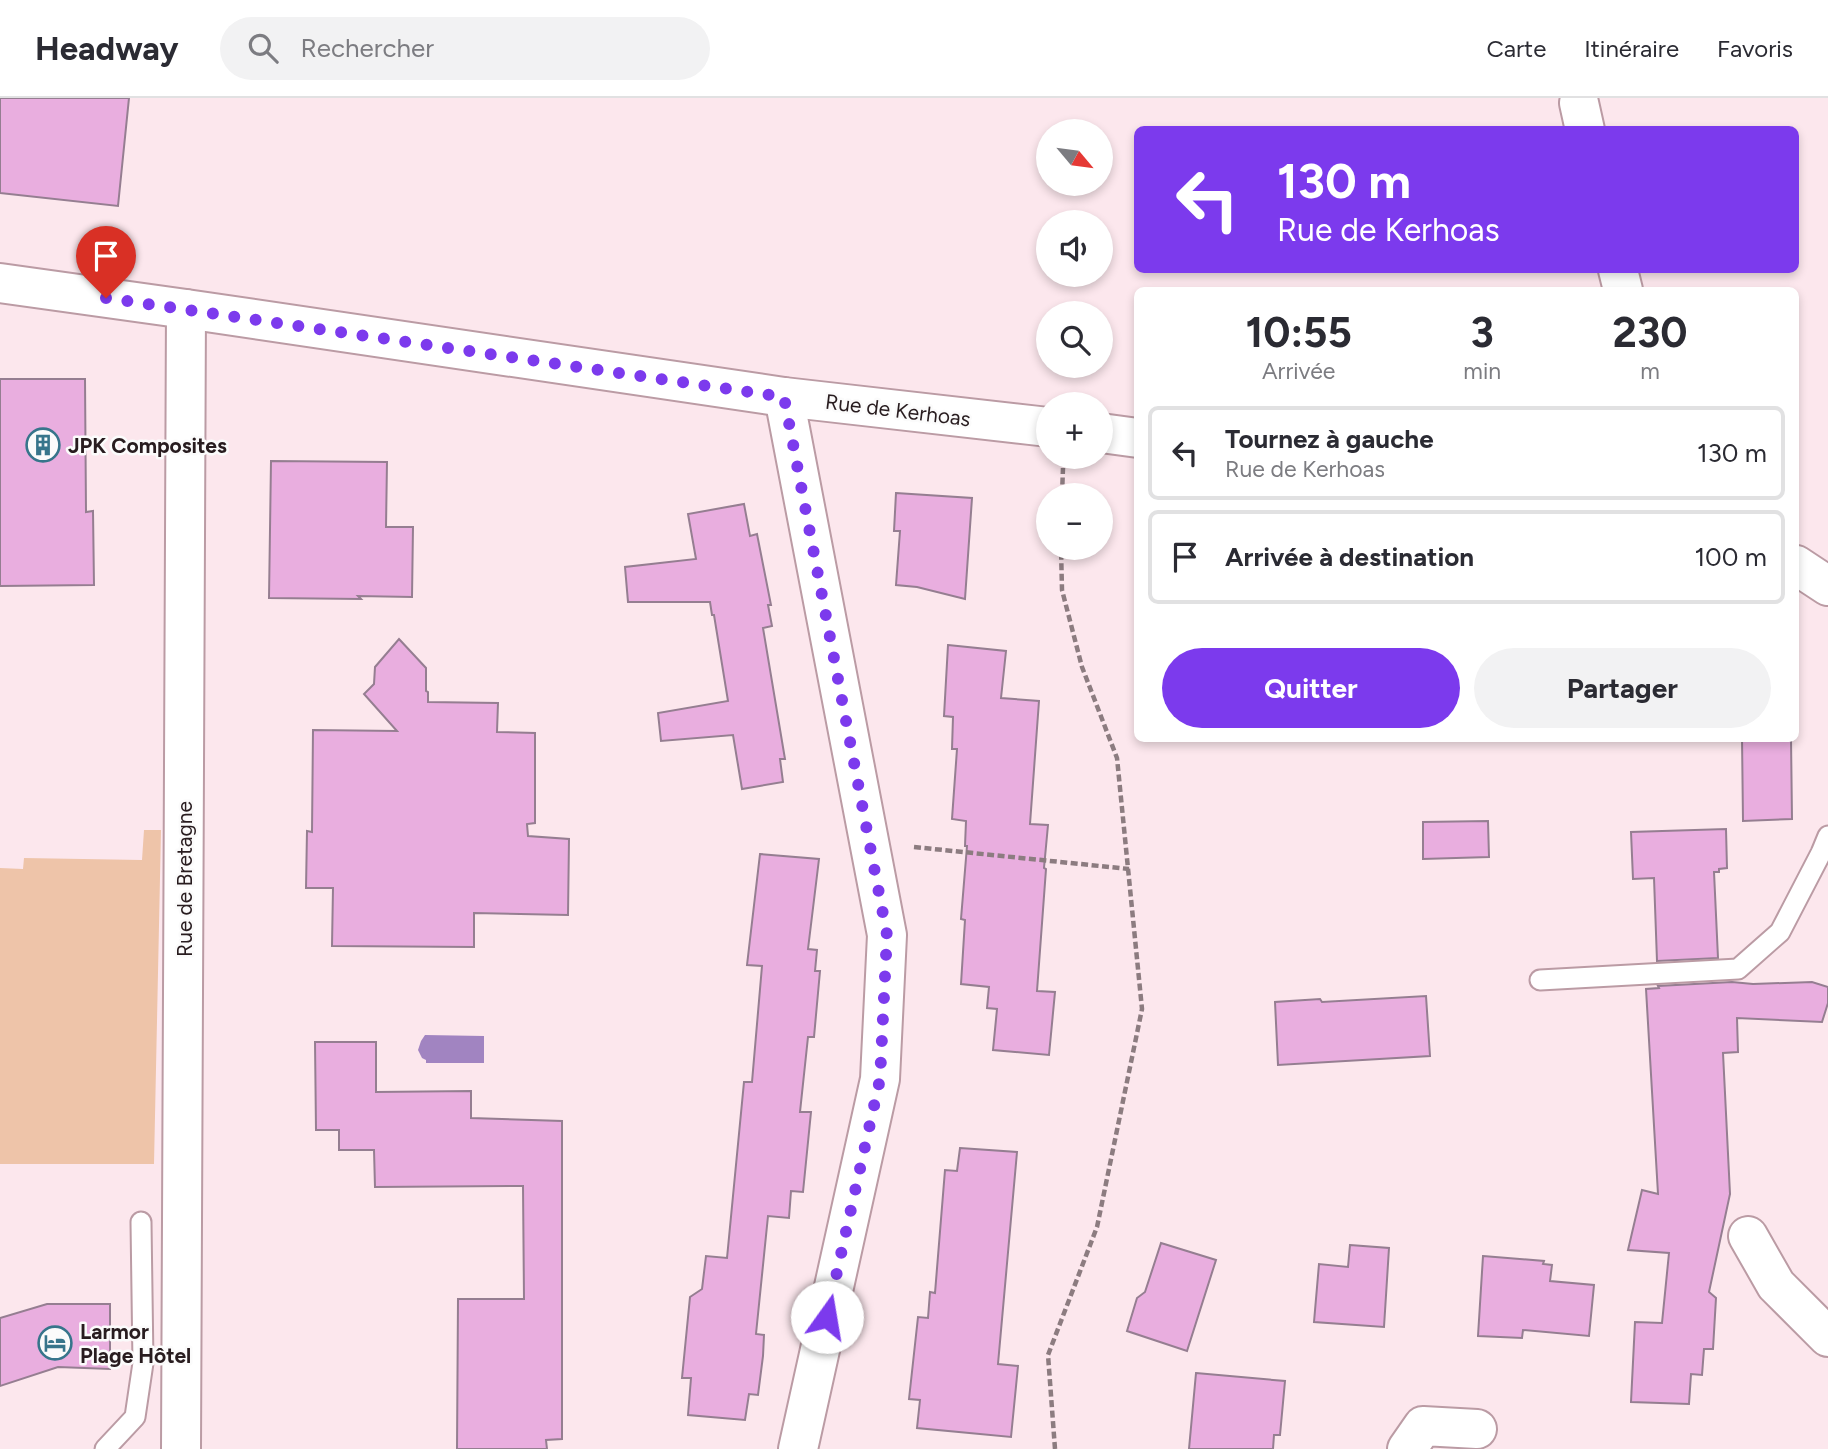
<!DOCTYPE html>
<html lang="fr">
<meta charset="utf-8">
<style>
:root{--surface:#fff;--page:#f2f2f3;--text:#2b2b33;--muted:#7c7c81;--line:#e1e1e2;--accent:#7c3aed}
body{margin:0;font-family:Figtree,sans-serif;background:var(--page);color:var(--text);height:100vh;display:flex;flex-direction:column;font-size:26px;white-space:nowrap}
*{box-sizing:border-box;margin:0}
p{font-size:23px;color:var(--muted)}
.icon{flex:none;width:38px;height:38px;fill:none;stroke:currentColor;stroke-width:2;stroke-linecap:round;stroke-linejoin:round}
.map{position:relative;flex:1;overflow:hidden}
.drawer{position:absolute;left:1134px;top:189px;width:665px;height:455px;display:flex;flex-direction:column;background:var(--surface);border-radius:10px;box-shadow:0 4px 10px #0003}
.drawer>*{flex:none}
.hud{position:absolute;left:1134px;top:28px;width:665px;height:147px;border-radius:10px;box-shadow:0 4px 10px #0003;background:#7c3aed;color:#fff;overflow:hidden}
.needle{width:46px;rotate:119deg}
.fabs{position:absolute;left:1036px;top:21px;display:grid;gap:14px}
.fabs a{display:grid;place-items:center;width:77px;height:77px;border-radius:50%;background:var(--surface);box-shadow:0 4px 10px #0003;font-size:35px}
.pin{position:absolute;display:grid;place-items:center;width:60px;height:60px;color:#fff;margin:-72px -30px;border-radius:50% 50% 50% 0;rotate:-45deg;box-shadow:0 0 7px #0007}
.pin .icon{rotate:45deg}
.me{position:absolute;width:77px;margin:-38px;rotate:13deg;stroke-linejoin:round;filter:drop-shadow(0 0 5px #0008)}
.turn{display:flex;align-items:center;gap:24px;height:147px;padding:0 28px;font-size:32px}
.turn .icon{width:91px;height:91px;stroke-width:2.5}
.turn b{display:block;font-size:49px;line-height:60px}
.eta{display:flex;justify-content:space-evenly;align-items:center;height:119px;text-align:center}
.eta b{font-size:42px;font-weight:700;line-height:49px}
.action{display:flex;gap:14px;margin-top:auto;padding:14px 28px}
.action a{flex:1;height:80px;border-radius:42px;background:var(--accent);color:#fff;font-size:28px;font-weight:700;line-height:80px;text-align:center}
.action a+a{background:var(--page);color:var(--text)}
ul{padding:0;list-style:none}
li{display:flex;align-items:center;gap:21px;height:94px;margin:0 14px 10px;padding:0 14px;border:4px solid var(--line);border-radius:10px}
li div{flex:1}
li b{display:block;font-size:26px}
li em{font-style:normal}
header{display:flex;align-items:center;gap:42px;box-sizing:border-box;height:98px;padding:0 35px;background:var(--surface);border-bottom:2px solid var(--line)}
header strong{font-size:33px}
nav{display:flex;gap:38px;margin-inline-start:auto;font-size:24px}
.search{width:490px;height:63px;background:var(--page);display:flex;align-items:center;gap:18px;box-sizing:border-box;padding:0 24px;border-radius:38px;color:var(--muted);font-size:26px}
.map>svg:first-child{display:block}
.green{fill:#eec4a9}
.water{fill:#a184c1}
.building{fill:#e9aedf;stroke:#957e91;stroke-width:2}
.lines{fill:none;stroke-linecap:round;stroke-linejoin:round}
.lane-casing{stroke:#bb9ba4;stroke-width:23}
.street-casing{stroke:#bb9ba4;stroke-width:42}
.path{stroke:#8c7c80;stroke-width:4.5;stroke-dasharray:7 3.5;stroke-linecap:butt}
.lane{stroke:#fff;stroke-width:19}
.street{stroke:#fff;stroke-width:38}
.route{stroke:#7c3aed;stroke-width:12;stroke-dasharray:0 21.6}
.labels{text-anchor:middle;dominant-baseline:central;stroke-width:5;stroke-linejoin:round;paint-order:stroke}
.street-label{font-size:21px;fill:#281c1f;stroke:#fbfbfb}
.poi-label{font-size:21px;font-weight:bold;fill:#281c1f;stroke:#fbfbfb;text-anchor:start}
</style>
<header>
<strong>Headway</strong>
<div class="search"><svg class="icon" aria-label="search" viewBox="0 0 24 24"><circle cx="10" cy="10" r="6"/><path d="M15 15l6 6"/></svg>Rechercher</div>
<nav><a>Carte</a><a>Itinéraire</a><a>Favoris</a></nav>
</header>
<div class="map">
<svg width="1828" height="1351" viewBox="0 0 1828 1351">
<rect width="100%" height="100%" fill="#fce7ed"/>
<path class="green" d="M144,732h17l-7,334h-154v-296l23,1 1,-11 118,2z"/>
<path class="water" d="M425,937l59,1v27h-58v-3l-4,-2 -4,-8 3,-9z"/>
<g class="building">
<path d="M0,0h129l-11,108 -118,-13z"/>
<path d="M0,281h85l1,133 7,-1 1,74 -94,1z"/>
<path d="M271,363l116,1 -1,65h27l-1,70 -54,-1 3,3 -92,-1z"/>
<path d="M896,395l76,5 -7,101 -48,-12 -21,-2 4,-54h-6z"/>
<path d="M744,406l6,32 7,-2 14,71h-3l4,21 -9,2 22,131h-5l3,23 -41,7 -9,-54 -72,6 -3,-28 70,-12 -14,-86h-2l-2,-13h-82l-3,-35 71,-8 -8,-45z"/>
<path d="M399,541l27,29v23l2,1v10l70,1 -1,29 38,1v90l-8,1 1,12 41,3 -1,76 -94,-2v34l-142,-1 1,-58h-27l1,-57 5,1 1,-102 84,1 -33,-37 10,-10 1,-17z"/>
<path d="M948,547l58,6 -5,47 38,3 -9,123 18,1 -4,43 2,1 -9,122 18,1 -6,63 -56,-5 4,-41 -10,-1 2,-21 -28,-3 4,-64 -4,-1 6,-73h-2l1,-25 -14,-2 5,-70h-5l1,-32 -9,-1z"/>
<path d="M1742,640h49l1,81 -49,2z"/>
<path d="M1488,723l1,36 -66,2v-37z"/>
<path d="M1726,731l1,39 -8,1v3h-5l4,86 -61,3 -3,-83 -21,1 -2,-47z"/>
<path d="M760,756l59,5 -11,90 9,1 -2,21h5l-6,66h-6l-8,75h11l-8,80 -12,-1 -2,27 -21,-2 -12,118 8,1 -1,21 -5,39 -9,-1 -4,26 -57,-5 3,-37h-9l8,-81 12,-8 4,-33 21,2 17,-176h8l10,-116 -15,-1z"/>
<path d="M1732,884l21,2 59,-2 16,5v16l-6,19 -85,-4 1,34 -15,1 7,141 -21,98 7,6 -3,51h-9l-2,26 -11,-1 -2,30 -58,-2 4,-80 27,1 7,-70 -41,-3 14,-60 16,4 -12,-205 13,-1 -1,-2z"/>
<path d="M1426,898l4,60 -152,9 -3,-63 45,-3 2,3z"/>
<path d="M315,944h61v50l95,-1v27l91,3v318l-16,1 1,9h-90l1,-150h66l-1,-113 -148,1 -1,-37h-35v-20h-23z"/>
<path d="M960,1050l57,4 -19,212 20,2 -7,71 -94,-9 3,-28 -11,-1 9,-82 10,1 2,-26 5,1 10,-123 12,1z"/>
<path d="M1161,1145l55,17 -29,91 -60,-20 10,-33 8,-6z"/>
<path d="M1350,1147l39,3 -5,79 -70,-5 5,-58 29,3z"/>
<path d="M1483,1158l61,5 -1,3 9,1 -2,16 44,4 -5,51 -66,-6 -1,8 -44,-2z"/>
<path d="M47,1206h63v65l-52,-2 -58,19v-68z"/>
<path d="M1196,1275l89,8 -5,54h-6l-1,14h-84z"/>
</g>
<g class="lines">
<defs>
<g id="lane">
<path d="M1540,882l198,-11 42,-37 41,-79 7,-17"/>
<path d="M105,1351l30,-32 8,-54 -2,-141"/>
</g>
<g id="street">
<path d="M1579,5l6,27"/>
<path d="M1618,172l5,20"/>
<path d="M0,185l186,26 598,88 264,30"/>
<path d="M784,299l103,538 -7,144 -82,370"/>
<path d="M1101,335l37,5"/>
<path d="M1796,467l32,21"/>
<path d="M1748,1138l28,49 52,52"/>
<path d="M181,1351l5,-1140"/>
<path d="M1407,1351l16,-23 54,3"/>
</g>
</defs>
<use href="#lane" class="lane-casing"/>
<use href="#street" class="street-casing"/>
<g class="path">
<path d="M1062,397l1,-27"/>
<path d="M914,749l215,22"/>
<path d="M1055,1351l-7,-94 49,-128 45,-218 -25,-251 -35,-91 -20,-77 -1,-42"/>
</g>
<use href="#lane" class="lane"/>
<use href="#street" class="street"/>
</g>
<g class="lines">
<path class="route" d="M106,200l678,99 103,538 -7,144 -53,238"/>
</g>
<defs>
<symbol id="building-ring" viewBox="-11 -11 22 22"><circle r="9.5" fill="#fbfbfb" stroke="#37758b" stroke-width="1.5"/><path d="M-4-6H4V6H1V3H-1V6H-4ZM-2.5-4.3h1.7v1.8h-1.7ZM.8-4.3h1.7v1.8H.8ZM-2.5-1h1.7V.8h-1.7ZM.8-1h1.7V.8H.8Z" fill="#37758b"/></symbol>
<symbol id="hotel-ring" viewBox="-11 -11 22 22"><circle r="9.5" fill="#fbfbfb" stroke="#37758b" stroke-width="1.5"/><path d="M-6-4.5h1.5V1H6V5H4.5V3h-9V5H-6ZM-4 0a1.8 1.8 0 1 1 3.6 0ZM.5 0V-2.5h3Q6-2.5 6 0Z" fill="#37758b"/></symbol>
</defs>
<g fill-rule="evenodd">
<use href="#building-ring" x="24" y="328" width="38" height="38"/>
<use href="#hotel-ring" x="36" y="1226" width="38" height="38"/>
</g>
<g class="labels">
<g class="street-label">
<text transform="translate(898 312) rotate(7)">Rue de Kerhoas</text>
<text transform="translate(184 781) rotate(-90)">Rue de Bretagne</text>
</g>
<g class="poi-label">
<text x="68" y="347">JPK Composites</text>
<text x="80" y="1233">Larmor<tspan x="80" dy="24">Plage Hôtel</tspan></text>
</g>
</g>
</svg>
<div class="fabs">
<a><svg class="needle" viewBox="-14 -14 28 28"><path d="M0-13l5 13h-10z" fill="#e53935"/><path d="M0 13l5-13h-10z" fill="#7c7c81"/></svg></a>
<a><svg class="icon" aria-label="sound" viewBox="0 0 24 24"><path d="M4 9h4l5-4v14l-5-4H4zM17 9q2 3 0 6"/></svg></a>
<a><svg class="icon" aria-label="search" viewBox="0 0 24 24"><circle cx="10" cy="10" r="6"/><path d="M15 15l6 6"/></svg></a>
<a>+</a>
<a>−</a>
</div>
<div class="pin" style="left:106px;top:200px;background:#d93025"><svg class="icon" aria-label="arrive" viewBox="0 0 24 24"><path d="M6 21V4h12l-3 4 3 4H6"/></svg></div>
<svg class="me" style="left:827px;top:1219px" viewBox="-20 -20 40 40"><circle r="19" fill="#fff"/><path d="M0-13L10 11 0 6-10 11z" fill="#7c3aed"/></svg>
<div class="hud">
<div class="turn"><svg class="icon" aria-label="left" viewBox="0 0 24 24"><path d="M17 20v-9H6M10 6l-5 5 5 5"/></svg><div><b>130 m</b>Rue de Kerhoas</div></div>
</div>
<section class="drawer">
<div class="eta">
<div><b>10:55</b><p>Arrivée</p></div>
<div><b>3</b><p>min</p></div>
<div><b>230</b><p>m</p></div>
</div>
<ul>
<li><svg class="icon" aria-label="left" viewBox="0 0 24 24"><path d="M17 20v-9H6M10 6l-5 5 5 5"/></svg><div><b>Tournez à gauche</b><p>Rue de Kerhoas</p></div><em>130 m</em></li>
<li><svg class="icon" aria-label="arrive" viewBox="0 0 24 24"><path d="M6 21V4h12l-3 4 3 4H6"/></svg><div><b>Arrivée à destination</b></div><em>100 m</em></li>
</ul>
<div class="action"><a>Quitter</a><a>Partager</a></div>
</section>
</div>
